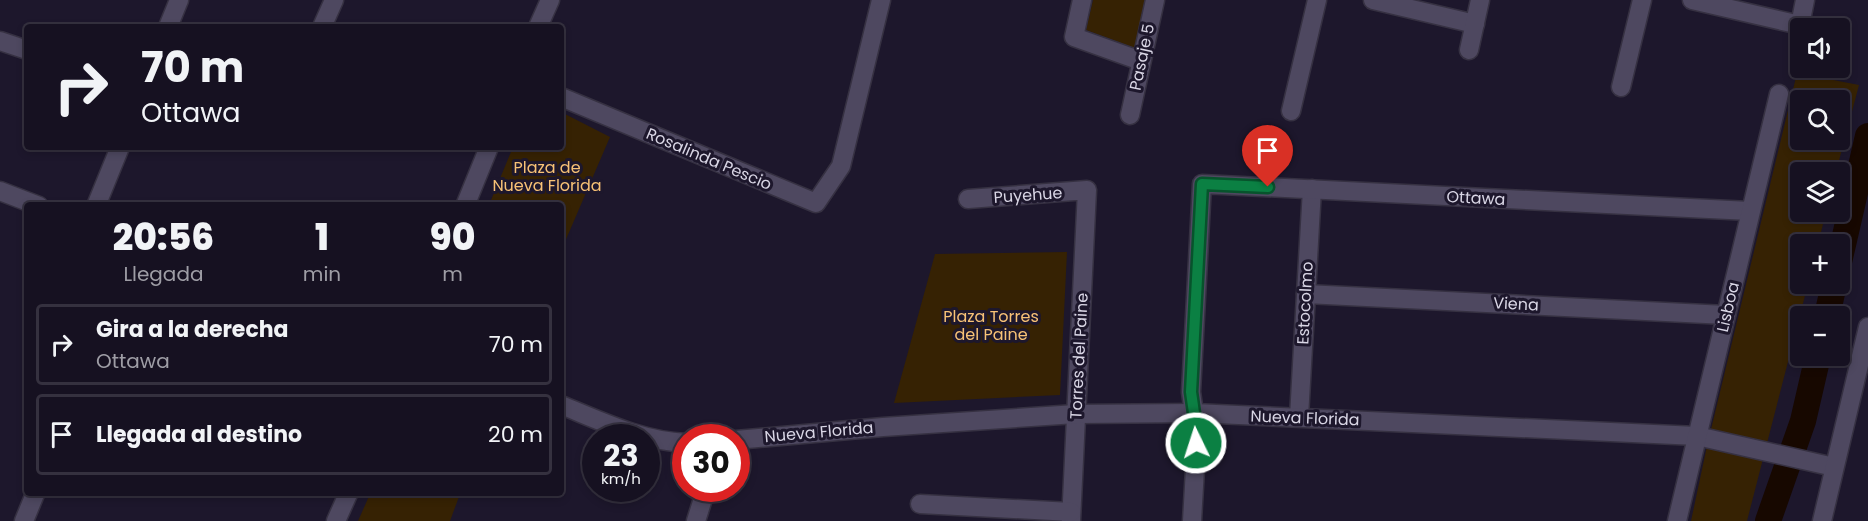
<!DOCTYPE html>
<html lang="es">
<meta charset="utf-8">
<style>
:root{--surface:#161121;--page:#231f2e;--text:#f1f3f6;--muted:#9e9da5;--line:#35313f}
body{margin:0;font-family:Poppins,sans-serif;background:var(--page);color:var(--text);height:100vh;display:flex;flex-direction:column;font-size:22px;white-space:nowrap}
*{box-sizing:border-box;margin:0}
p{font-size:20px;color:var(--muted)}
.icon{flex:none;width:33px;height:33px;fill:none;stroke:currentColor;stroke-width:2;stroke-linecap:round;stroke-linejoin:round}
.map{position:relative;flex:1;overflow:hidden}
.details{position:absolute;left:24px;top:202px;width:540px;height:294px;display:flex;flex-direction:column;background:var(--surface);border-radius:6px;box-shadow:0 3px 9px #0003,0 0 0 2px var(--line)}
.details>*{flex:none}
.guide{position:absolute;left:24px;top:24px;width:540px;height:126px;border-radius:6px;box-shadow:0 3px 9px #0003,0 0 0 2px var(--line);background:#161121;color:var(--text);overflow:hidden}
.fabs{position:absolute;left:1790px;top:18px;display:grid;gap:12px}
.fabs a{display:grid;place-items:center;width:60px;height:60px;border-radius:6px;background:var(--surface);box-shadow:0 3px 9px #0003,0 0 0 2px var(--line);font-size:30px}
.speed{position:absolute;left:582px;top:424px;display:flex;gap:12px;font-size:30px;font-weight:700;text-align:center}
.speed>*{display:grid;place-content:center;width:78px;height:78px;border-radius:50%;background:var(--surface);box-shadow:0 3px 9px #0003,0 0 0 2px var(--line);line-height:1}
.speed small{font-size:15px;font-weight:400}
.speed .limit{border:9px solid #d22;background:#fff;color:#111}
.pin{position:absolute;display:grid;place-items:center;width:51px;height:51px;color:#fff;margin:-62px -26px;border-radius:50% 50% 50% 0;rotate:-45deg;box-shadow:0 0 6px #0007}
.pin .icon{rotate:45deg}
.me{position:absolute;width:66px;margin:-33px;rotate:356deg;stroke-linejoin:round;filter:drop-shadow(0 0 4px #0008)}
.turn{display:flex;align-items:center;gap:21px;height:126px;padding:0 18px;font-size:27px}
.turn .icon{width:78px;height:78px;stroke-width:2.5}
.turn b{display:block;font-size:42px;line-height:51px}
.eta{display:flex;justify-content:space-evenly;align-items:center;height:102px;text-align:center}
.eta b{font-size:36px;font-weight:800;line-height:42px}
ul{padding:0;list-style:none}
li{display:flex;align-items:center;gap:18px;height:81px;margin:0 12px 9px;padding:0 6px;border:3px solid var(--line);border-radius:6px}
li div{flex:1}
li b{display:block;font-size:22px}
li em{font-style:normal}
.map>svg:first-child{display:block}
.green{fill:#362203;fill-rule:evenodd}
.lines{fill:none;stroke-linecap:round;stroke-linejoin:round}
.canal{stroke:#170800;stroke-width:26}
.minor-casing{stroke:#363142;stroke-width:21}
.minor{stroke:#4e4860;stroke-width:18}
.route-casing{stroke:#07532c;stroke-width:15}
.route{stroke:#0b8043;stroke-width:10}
.labels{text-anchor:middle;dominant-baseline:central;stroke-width:6;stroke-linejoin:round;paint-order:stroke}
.street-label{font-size:16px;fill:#d9d6e5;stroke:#1d172c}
.park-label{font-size:16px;fill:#f8c276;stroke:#1d172c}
</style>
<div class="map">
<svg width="1868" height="521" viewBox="0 0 1868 521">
<rect width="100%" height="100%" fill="#1d172c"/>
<g class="green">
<path d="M1093,0h56l-14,48 -49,-18z"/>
<path d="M1797,73l62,12 -23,87h-36v40h26l-8,32h-18v40h8l-61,237h-56l16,-75zM1800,100h39v40h-39z"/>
<path d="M561,112l49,25 -49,114v-45l-72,-1 24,-58h48z"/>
<path d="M1067,252l-7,143 -166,8 41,-149z"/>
<path d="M370,494h90l-10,27h-92z"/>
</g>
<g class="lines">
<g class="canal">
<path d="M1839,262l29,-126"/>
<path d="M1827,316l7,-32"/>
<path d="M1768,521l35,-100 15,-65"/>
</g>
<defs>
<g id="minor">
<path d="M1082,0l-8,37 67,24"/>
<path d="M1373,0l102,24"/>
<path d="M1692,0l108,25 5,-25"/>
<path d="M168,27l11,-27"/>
<path d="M322,27l12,-27"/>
<path d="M538,27l12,-27"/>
<path d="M0,41l27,9"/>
<path d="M1469,50l11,-50"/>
<path d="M1621,87l21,-87"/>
<path d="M561,97l255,106 25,-37 40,-166"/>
<path d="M1291,111l26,-111"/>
<path d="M1130,115l25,-115"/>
<path d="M0,191l39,15"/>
<path d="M968,199l119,-9 -16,331"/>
<path d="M96,206l24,-59"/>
<path d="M465,206l24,-59"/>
<path d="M1306,294l420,21"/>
<path d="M561,405c40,16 80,36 125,38"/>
<path d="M1299,417l13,-228"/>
<path d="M736,440l147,-13 193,-13 118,-1 503,23 137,31"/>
<path d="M920,504l151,8"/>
<path d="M24,521l11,-27"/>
<path d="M336,521l12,-27"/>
<path d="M696,521l10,-32"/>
<path d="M1192,521l5,-87 -6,-42 11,-208 548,27"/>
<path d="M1677,521l102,-427"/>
<path d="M1822,521l46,-194"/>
</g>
</defs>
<use href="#minor" class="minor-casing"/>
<use href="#minor" class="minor"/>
</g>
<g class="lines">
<defs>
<path id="route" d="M1196,443l1,-9 -6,-42 11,-208 66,3"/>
</defs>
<use href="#route" class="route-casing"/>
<use href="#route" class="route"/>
</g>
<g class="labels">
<g class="street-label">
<text transform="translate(1142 57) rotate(-78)">Pasaje 5</text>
<text transform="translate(709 159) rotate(23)">Rosalinda Pescio</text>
<text transform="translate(1028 195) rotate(-4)">Puyehue</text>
<text transform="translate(1476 198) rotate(3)">Ottawa</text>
<text transform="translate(1305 303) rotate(-87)">Estocolmo</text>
<text transform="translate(1516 304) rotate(3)">Viena</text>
<text transform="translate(1728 307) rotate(-77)">Lisboa</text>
<text transform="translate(1079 356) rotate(-87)">Torres del Paine</text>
<text transform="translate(1305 418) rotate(2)">Nueva Florida</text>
<text transform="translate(819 432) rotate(-5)">Nueva Florida</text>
</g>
<g class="park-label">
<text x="547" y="167">Plaza de<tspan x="547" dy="18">Nueva Florida</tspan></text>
<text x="991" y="316">Plaza Torres<tspan x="991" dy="18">del Paine</tspan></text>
</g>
</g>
</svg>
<div class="fabs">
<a><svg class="icon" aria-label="sound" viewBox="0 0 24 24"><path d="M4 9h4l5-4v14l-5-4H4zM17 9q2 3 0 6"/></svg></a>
<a><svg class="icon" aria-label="search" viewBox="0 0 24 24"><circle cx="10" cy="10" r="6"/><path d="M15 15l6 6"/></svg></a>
<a><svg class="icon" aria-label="layers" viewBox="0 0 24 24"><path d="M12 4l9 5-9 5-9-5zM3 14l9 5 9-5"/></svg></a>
<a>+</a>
<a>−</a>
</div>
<div class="speed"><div>23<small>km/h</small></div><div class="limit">30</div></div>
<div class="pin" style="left:1268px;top:187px;background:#d93025"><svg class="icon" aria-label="arrive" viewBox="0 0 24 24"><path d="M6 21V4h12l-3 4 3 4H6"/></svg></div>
<svg class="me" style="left:1196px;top:443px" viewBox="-20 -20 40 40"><circle r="17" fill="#0b8043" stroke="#fff" stroke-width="3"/><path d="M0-11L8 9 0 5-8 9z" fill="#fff"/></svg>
<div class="guide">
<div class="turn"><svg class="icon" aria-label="right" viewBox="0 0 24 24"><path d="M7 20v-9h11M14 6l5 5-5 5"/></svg><div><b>70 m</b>Ottawa</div></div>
</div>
<section class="details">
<div class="eta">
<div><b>20:56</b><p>Llegada</p></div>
<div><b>1</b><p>min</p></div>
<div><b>90</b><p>m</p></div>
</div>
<ul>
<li><svg class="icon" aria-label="right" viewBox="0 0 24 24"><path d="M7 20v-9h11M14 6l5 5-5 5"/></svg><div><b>Gira a la derecha</b><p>Ottawa</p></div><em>70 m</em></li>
<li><svg class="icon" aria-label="arrive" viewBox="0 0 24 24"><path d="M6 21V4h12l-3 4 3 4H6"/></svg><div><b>Llegada al destino</b></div><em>20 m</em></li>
</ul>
</section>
</div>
